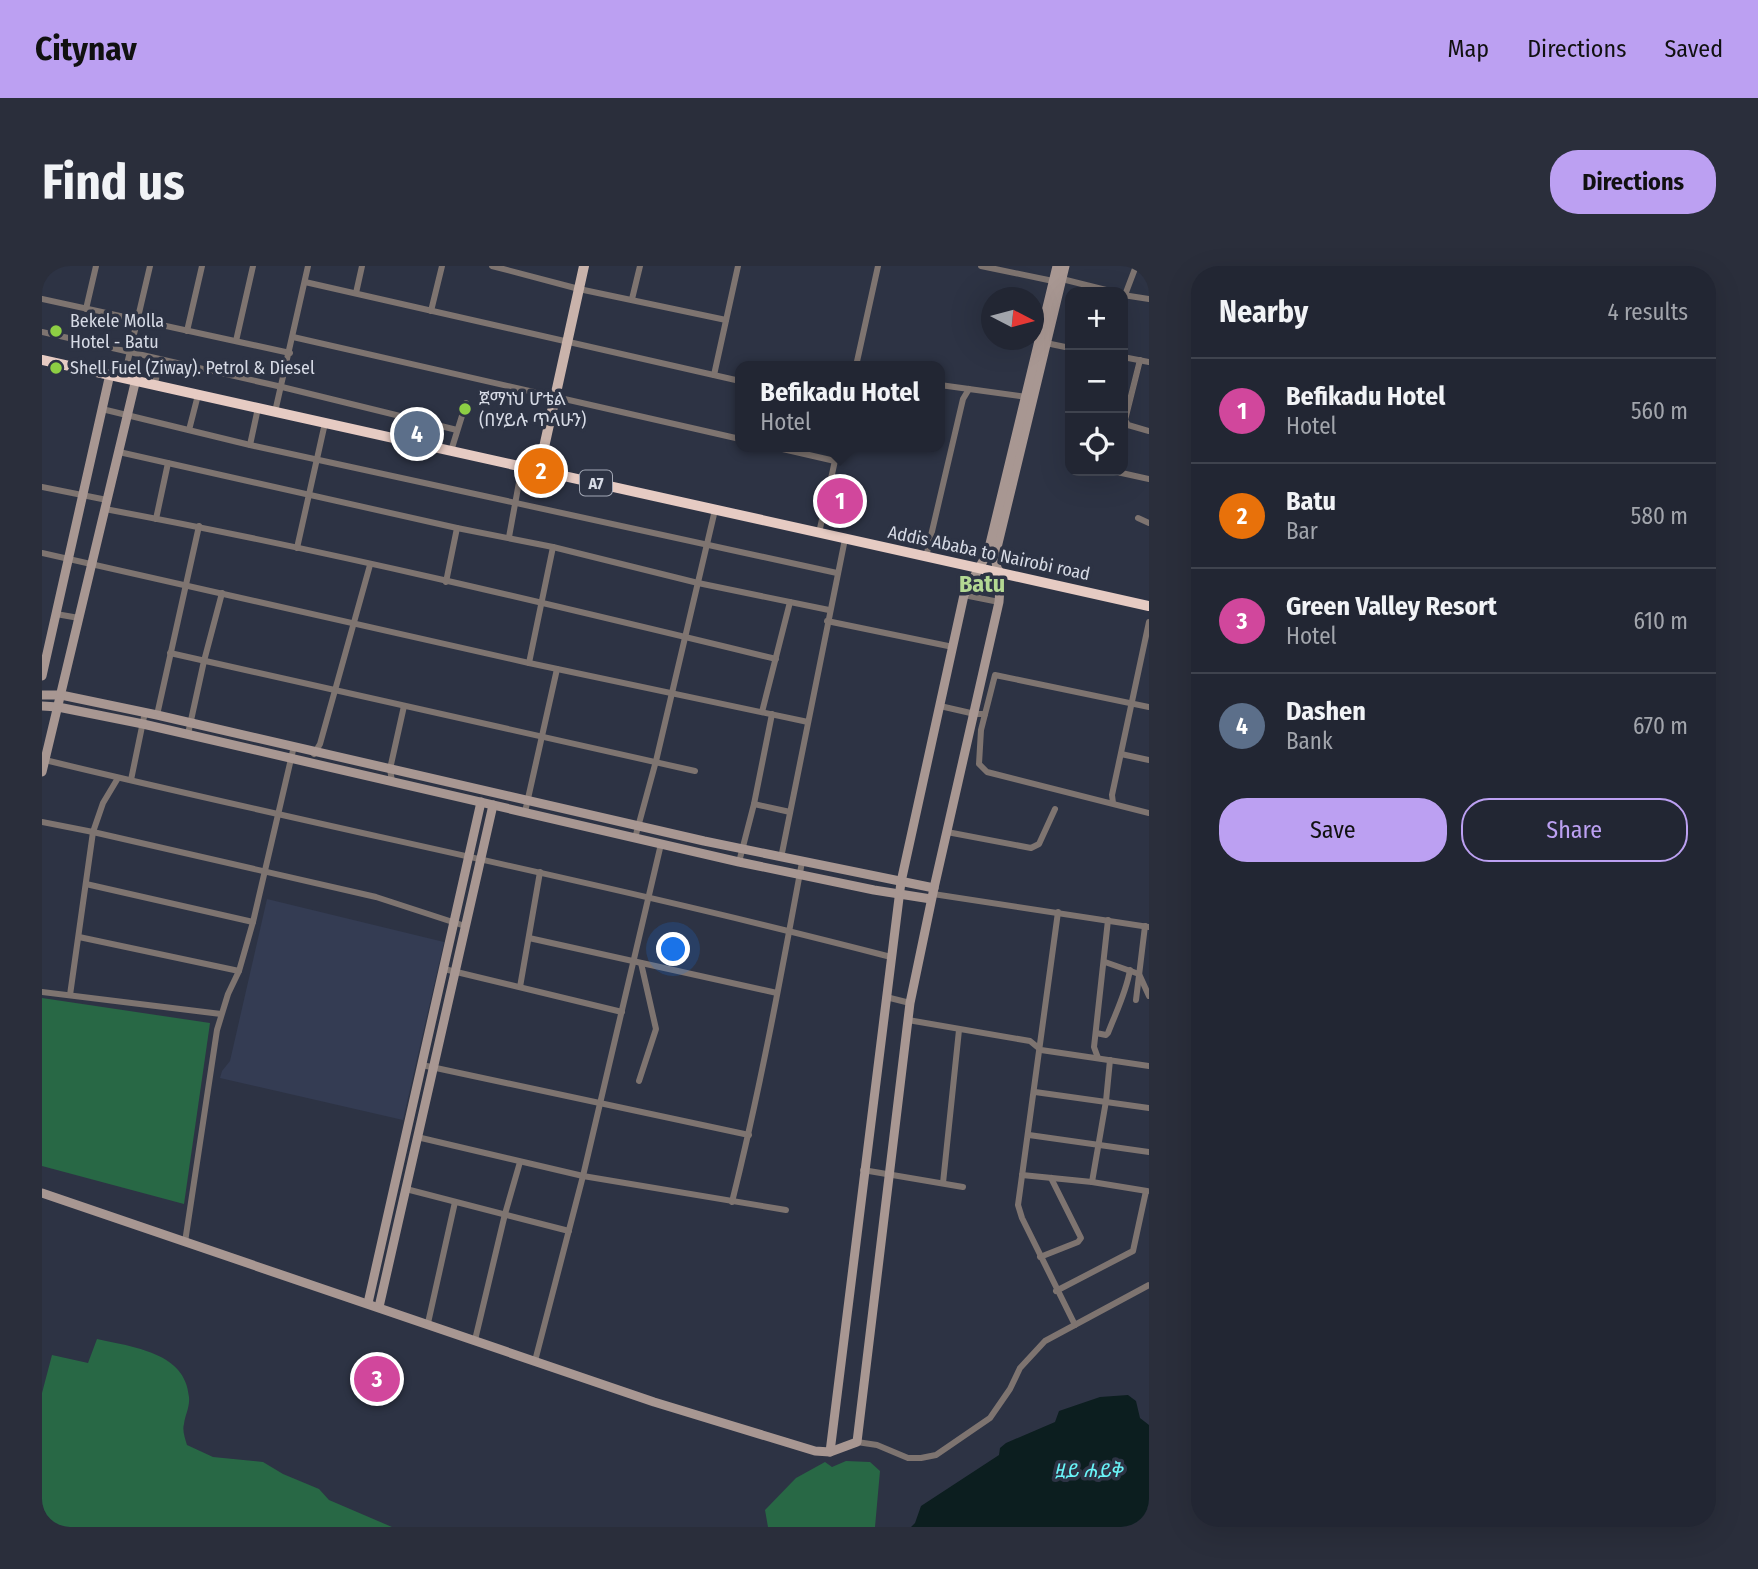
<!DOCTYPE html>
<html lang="en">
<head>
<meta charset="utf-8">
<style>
  :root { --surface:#222633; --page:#2a2e3b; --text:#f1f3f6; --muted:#a2a5ac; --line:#3f434e; --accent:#bca0f2 }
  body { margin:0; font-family:"Fira Sans Condensed","Noto Sans Ethiopic",sans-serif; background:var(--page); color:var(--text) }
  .controls { position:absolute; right:21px; top:21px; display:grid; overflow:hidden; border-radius:14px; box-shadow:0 7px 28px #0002 }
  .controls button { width:63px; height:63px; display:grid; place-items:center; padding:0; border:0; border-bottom:2px solid var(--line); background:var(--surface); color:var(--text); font:35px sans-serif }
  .compass { position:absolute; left:939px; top:21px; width:63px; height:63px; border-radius:50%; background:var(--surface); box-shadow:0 7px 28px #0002; rotate:96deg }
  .you { position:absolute; left:632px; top:684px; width:24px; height:24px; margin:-18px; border:5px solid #fff; border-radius:50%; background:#1a73e8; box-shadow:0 0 0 10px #1a73e833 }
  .badge { display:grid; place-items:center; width:46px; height:46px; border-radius:50%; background:var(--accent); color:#fff; font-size:23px; font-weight:700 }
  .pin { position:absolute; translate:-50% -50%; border:4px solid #fff; box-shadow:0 2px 7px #0006 }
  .popup { position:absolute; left:693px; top:95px; width:210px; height:91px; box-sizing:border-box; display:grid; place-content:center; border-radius:14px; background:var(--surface); filter:drop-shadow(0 2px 5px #0005); font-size:23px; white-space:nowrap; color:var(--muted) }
  .popup b { font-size:26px; color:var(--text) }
  .popup::after { content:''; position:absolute; left:50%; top:100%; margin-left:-14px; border:14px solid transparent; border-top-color:var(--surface) }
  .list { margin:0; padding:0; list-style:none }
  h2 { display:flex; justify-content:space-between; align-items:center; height:91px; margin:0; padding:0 28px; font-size:30px }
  h2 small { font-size:23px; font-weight:400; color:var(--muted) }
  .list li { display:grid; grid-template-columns:46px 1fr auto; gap:21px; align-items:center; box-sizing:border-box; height:105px; padding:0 28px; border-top:2px solid var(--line) }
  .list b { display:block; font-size:26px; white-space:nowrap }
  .list p { margin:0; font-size:23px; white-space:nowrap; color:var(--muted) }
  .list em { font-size:23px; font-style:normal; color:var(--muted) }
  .actions { display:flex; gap:14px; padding:21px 28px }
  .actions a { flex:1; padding:16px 0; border:2px solid var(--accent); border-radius:28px; text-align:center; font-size:24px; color:var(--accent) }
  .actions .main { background:var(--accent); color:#111 }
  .icon { flex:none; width:38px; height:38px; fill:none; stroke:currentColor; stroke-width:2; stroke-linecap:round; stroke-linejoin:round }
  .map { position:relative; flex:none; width:1107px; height:1261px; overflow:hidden; border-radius:28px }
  header { display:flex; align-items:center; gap:42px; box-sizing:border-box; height:98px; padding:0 35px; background:var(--accent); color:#111 }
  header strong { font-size:33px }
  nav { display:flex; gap:38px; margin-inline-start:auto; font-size:24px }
  .intro { display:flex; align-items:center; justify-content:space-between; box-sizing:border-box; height:168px; padding:0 42px }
  h1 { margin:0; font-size:49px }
  .button { padding:18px 32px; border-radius:28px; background:var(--accent); color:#111; font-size:24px; font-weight:700 }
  main { display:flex; gap:42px; padding:0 42px }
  aside { flex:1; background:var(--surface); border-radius:28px; box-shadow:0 7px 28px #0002 }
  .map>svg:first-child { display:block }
  .built { fill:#343c53 }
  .green { fill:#286845 }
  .water { fill:#0c1e1f }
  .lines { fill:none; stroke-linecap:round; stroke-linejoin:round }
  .street { stroke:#7e7470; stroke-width:6 }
  .secondary { stroke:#a89792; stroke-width:9 }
  .primary { stroke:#c9b3ab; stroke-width:10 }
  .highway { stroke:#e6cbc3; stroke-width:10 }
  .poi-dot { fill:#8dce44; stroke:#2d3344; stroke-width:2.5 }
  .labels { text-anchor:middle; stroke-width:7; stroke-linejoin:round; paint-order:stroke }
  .shield { fill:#2d3344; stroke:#a3a8b5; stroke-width:2 }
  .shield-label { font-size:16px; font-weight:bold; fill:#d6dae5 }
  .poi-label { font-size:18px; fill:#d6dae5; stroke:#2d3344; text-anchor:start }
  .street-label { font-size:18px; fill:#d6dae5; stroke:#2d3344 }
  .water-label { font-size:19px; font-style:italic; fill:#6af5f9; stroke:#2d3344 }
  .district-label { font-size:24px; font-weight:bold; fill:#b3d893; stroke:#2d3344 }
</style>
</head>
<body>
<header>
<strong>Citynav</strong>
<nav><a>Map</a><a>Directions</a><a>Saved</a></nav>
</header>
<div class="intro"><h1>Find us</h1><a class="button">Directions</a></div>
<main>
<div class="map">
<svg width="1107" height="1261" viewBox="0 0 1107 1261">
  <rect width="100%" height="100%" fill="#2d3344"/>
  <polygon class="built" points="225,633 402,676 361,854 178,812 180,805 188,795"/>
  <g class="green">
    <polygon points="0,732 168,757 142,938 0,900"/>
    <path d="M55 1073C90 1081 144 1086 147 1131 148 1141 143 1149 142 1158 140 1164 143 1172 145 1179L171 1191 221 1196 241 1208 277 1223 287 1234 350 1261H0V1127L10 1089 46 1097Z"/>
    <polygon points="804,1195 828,1196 838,1205 833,1261 726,1261 723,1244 754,1212 783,1196 790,1201"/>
  </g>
  <polygon class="water" points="1086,1129 1094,1135 1098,1152 1107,1159 1107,1261 869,1261 873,1257 879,1240 957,1189 958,1182 964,1177 1013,1156 1017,1145 1058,1131"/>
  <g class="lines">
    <g class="street">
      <polyline points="450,0 537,23 684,54"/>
      <polyline points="939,0 1011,15 1020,13 1072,26"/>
      <polyline points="263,16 698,115"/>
      <polyline points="314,27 320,0"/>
      <polyline points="1081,29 1107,33"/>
      <polyline points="1083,29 1094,0"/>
      <polyline points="0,33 248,87"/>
      <polyline points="590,33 598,0"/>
      <polyline points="44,43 54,0"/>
      <polyline points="389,45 400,0"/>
      <polyline points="145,65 160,0"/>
      <polyline points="0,66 240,121 415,164"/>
      <polyline points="251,71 698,173"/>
      <polyline points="194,75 211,0"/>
      <polyline points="1004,77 1028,82"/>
      <polyline points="1081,91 1107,96"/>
      <polyline points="1098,94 1083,154 1086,159 1107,165"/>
      <polyline points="814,100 836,0"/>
      <polyline points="672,109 696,0"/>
      <polyline points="82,111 108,0"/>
      <polyline points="113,118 118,93"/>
      <polyline points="898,119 985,131"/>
      <polyline points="60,143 208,179 795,307"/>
      <polyline points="233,146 266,0"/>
      <polyline points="147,164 156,129"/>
      <polyline points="208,179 216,142"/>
      <polyline points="732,181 793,195"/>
      <polyline points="409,185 424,137"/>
      <polyline points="77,186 415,262 511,281 656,317 787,344"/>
      <polyline points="1075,206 1107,213"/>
      <polyline points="0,221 65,234"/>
      <path d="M63 243C288 285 511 339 734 393"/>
      <polyline points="1096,252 1107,257"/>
      <polyline points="114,253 126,197"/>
      <polyline points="777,267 796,181"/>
      <polyline points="467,271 480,200"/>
      <polyline points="255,282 283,157"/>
      <polyline points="0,287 487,397 766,456"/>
      <polyline points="884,291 921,133 927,123"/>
      <polyline points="404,316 415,262"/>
      <polyline points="922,329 957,336"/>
      <polyline points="14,348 37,352"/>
      <polyline points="785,355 911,381"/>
      <polyline points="128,387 653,505"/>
      <polyline points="487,397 511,281"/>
      <polyline points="898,440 933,448 943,448"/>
      <polyline points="1107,441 953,409 939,464 937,498 945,506 1107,547"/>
      <polyline points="720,446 748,336"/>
      <polyline points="115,449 157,260"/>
      <polyline points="146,468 162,395 180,327"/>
      <polyline points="272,488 278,478 328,299"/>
      <polyline points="1079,488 1107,494"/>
      <path d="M3 494C284 562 569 618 849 691"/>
      <polyline points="89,514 103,446"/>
      <polyline points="350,515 348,503 362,440"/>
      <polyline points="1071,537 1070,529 1107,356"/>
      <polyline points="712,538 748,546"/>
      <polyline points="483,546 515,403"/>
      <polyline points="0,556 51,566 334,631 423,660"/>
      <polyline points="905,566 989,582 997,578 1013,543"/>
      <polyline points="593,572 614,495 673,244"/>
      <polyline points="739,592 803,273"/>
      <polyline points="697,596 712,538 730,448"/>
      <polyline points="44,618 211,656"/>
      <polyline points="891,628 1107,661"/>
      <polyline points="1016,646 976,939 980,952 1033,1059"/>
      <polyline points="37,671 197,705"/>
      <polyline points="487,672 735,727"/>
      <polyline points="1063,696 1097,708 1107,730"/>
      <polyline points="402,703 580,746"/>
      <polyline points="478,721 498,606"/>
      <polyline points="0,726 179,748"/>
      <polyline points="28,729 51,566 61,537 76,512"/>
      <polyline points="844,731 868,737"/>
      <polyline points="1094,734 1103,660"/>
      <polyline points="866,754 988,775 999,784 1107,800"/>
      <path d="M1054 767 1064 769 1066 767C1074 746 1084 727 1088 704"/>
      <polyline points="1056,792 1052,781 1066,654"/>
      <polyline points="380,799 707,869"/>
      <polyline points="597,815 614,763 599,697"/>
      <polyline points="993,826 1107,842"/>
      <polyline points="987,869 1107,886"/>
      <polyline points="375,871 541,910 744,944"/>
      <polyline points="821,904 921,921"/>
      <polyline points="980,909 1050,916 1105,925"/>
      <polyline points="1050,916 1064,835 1068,794"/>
      <polyline points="901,917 917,764"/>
      <polyline points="364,923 527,965"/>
      <path d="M690 936C718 824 739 710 760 596"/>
      <polyline points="143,976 175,764 186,728 197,705 211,656 252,480"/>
      <polyline points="998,991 1036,976 1039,972 1009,912"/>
      <polyline points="1014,1025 1091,985 1104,925"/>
      <polyline points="386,1057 413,936"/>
      <polyline points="433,1074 463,948 478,896"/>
      <polyline points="493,1095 541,910 619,578"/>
      <polyline points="815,1176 835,1179 866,1192 879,1192 894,1189 948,1152 968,1123 978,1102 1003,1075 1107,1019"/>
    </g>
    <g class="secondary">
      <polyline points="0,410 68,108"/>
      <polyline points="0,429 19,429 115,449 662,575 892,622"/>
      <polyline points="0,440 16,441 101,458 697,596 832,624 889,633"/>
      <polyline points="0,506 94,113"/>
      <polyline points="0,927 612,1136 773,1185 788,1186 815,1176 868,737 892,622 957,336 959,308 955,302 953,290 1023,0"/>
      <polyline points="326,1037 439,536"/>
      <polyline points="337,1041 451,539"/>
      <polyline points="788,1186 859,616 922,329 946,286 1015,0"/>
    </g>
    <polyline class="primary" points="497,204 542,0"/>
    <polyline class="highway" points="0,94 1107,340"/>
  </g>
  <g class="poi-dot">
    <circle cx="14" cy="65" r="7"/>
    <circle cx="14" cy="102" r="7"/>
    <circle cx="423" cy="143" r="7"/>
  </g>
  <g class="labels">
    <rect class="shield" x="538" y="204.5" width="32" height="25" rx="5"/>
    <g class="shield-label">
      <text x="554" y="223">A7</text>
    </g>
    <g class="poi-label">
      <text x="28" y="61">Bekele Molla<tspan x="28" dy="21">Hotel - Batu</tspan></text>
      <text x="28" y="108">Shell Fuel (Ziway). Petrol &amp; Diesel</text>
      <text x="437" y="139">ጀማነህ ሆቴል<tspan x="437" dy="21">(በሃይሉ ጥላሁን)</tspan></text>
    </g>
    <g class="street-label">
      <text transform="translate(947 287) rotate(12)" y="6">Addis Ababa to Nairobi road</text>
    </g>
    <g class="water-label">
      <text x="1046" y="1211">ዟይ ሐይቅ</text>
    </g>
    <g class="district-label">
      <text x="940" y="326">Batu</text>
    </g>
  </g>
</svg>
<div class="controls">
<button>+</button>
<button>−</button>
<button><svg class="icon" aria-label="locate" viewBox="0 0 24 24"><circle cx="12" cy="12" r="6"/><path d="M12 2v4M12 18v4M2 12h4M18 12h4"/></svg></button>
</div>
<svg class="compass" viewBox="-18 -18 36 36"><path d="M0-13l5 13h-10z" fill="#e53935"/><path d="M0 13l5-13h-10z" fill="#a2a5ac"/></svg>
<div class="you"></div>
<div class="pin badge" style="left:798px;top:235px;background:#d1479c">1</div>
<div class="popup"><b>Befikadu Hotel</b>Hotel</div>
<div class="pin badge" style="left:499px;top:205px;background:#e8710a">2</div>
<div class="pin badge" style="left:335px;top:1113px;background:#d1479c">3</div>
<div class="pin badge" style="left:375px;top:168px;background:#5c6f8a">4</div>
</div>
<aside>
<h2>Nearby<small>4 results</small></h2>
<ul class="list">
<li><span class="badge" style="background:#d1479c">1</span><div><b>Befikadu Hotel</b><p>Hotel</p></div><em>560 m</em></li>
<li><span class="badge" style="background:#e8710a">2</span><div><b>Batu</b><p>Bar</p></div><em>580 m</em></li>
<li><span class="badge" style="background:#d1479c">3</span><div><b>Green Valley Resort</b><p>Hotel</p></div><em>610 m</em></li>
<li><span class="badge" style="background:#5c6f8a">4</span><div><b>Dashen</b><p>Bank</p></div><em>670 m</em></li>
</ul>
<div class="actions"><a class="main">Save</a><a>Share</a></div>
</aside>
</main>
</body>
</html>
